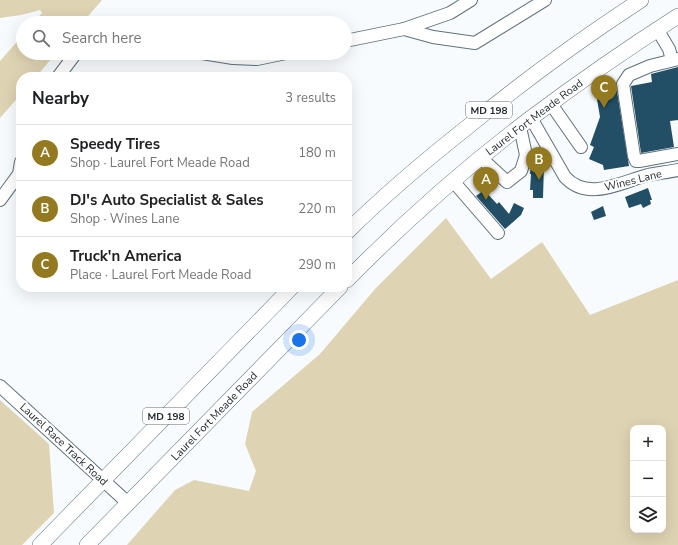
<!DOCTYPE html>
<html lang="en">
<head>
<meta charset="utf-8">
<style>
  :root { --surface:#fff; --page:#f2f2f2; --text:#202124; --muted:#757577; --line:#e0e0e0; --accent:#937920 }
  body { margin:0; font-family:"Nunito Sans",sans-serif; background:var(--page); color:var(--text) }
  .controls { position:absolute; right:12px; bottom:12px; display:grid; overflow:hidden; border-radius:8px; box-shadow:0 4px 16px #0002 }
  .controls button { width:36px; height:36px; display:grid; place-items:center; padding:0; border:0; border-bottom:1px solid var(--line); background:var(--surface); color:var(--text); font:20px sans-serif }
  .you { position:absolute; left:299px; top:340px; width:14px; height:14px; margin:-10px; border:3px solid #fff; border-radius:50%; background:#1a73e8; box-shadow:0 0 0 6px #1a73e833 }
  .badge { display:grid; place-items:center; width:26px; height:26px; border-radius:50%; background:var(--accent); color:#fff; font-size:13px; font-weight:700 }
  .pin { position:absolute; translate:-50% -33px; filter:drop-shadow(0 1px 2px #0008) }
  .pin::after { content:''; position:absolute; top:21px; width:14px; height:12px; background:inherit; clip-path:polygon(0 0,100% 0,50% 100%) }
  .list { margin:0; padding:0; list-style:none }
  h2 { display:flex; justify-content:space-between; align-items:center; height:52px; margin:0; padding:0 16px; font-size:17px }
  h2 small { font-size:13px; font-weight:400; color:var(--muted) }
  .list li { display:grid; grid-template-columns:26px 1fr auto; gap:12px; align-items:center; box-sizing:border-box; height:56px; padding:0 16px; border-top:1px solid var(--line) }
  .list b { display:block; font-size:15px; white-space:nowrap }
  .list p { margin:0; font-size:13px; white-space:nowrap; color:var(--muted) }
  .list em { font-size:13px; font-style:normal; color:var(--muted) }
  .icon { flex:none; width:22px; height:22px; fill:none; stroke:currentColor; stroke-width:2; stroke-linecap:round; stroke-linejoin:round }
  .map { position:relative; flex:none; width:678px; height:545px; overflow:hidden }
  .search { position:absolute; background:var(--surface); box-shadow:0 4px 16px #0002; left:16px; top:16px; width:336px; height:44px; display:flex; align-items:center; gap:10px; box-sizing:border-box; padding:0 14px; border-radius:22px; color:var(--muted); font-size:15px }
  .panel { position:absolute; background:var(--surface); box-shadow:0 4px 16px #0002; left:16px; top:72px; width:336px; height:220px; border-radius:16px }
  .map>svg:first-child { display:block }
  .green { fill:#ded3b2; fill-rule:evenodd }
  .building { fill:#224f65 }
  .lines { fill:none; stroke-linecap:round; stroke-linejoin:round }
  .minor-casing { stroke:#60727c; stroke-width:14 }
  .major-casing { stroke:#60727c; stroke-width:16 }
  .minor { stroke:#fff; stroke-width:12 }
  .major { stroke:#fff; stroke-width:15 }
  .labels { text-anchor:middle; stroke-width:4; stroke-linejoin:round; paint-order:stroke }
  .shield { fill:#fff; stroke:#656b6d; stroke-width:1 }
  .shield-label { font-size:10px; font-weight:bold; fill:#232b2f }
  .street-label { font-size:11px; fill:#232b2f; stroke:#fff }
</style>
</head>
<body>
<div class="map">
<svg width="678" height="545" viewBox="0 0 678 545">
  <rect width="100%" height="100%" fill="#f7fbfd"/>
  <g class="green">
    <polygon points="0,0 102,0 82,23 33,23 42,13 40,10 21,15 0,18"/>
    <polygon points="23,35 23,53 56,53 36,77 21,77 21,94 0,118 0,61"/>
    <path d="M446 218 491 279 542 242 590 315 678 280V545H127L175 490 194 480 249 491 256 471 245 444 252 412 320 354 375 289ZM633 428H663V530H633Z"/>
    <polygon points="0,400 49,444 54,513 22,545 0,545"/>
  </g>
  <g class="building">
    <polygon points="678,67 678,120 670,121 674,147 641,153 631,86 652,82 651,74"/>
    <polygon points="617,91 629,166 604,170 603,165 589,159 594,147 590,145 600,117 597,99 606,93"/>
    <polygon points="531,163 544,164 543,198 533,198 533,190 530,190 531,174 530,174"/>
    <polygon points="648,188 652,200 650,200 651,204 643,208 641,204 629,208 625,197"/>
    <polygon points="484,190 497,204 499,202 509,214 514,203 524,208 521,215 505,229 476,196"/>
    <polygon points="603,206 606,216 594,220 591,212"/>
  </g>
  <g class="lines">
    <g class="minor-casing">
      <g id="minor">
        <polyline points="404,29 433,37 475,43 545,0"/>
        <polyline points="657,29 669,49 672,60"/>
        <polyline points="345,41 404,29 450,13 471,0"/>
        <polyline points="202,53 233,58 257,59 286,53"/>
        <polyline points="678,59 650,66 629,75 623,84 634,156 636,161 639,161 678,154"/>
        <polyline points="58,77 76,53"/>
        <polyline points="551,104 581,147"/>
        <path d="M531 118 565 177C588 202 621 182 648 175 658 173 668 172 678 170"/>
        <polyline points="481,158 507,182 521,171 526,155 520,127"/>
        <polyline points="453,181 498,233"/>
        <polyline points="0,200 19,174 21,162"/>
        <polyline points="0,386 128,503"/>
      </g>
    </g>
    <g class="major-casing">
      <g id="major">
        <path d="M347 232C385 194 427 159 470 125 525 80 581 39 641 0"/>
        <path d="M347 280C404 222 466 167 531 118 579 82 628 48 678 16"/>
        <polyline points="40,545 292,287"/>
        <polyline points="87,545 340,287"/>
      </g>
    </g>
    <use href="#minor" class="minor"/>
    <use href="#major" class="major"/>
  </g>
  <g class="labels">
    <g class="shield">
      <rect x="466" y="102" width="46" height="16" rx="3"/>
      <rect x="143" y="408" width="46" height="16" rx="3"/>
    </g>
    <g class="shield-label">
      <text x="489" y="114">MD 198</text>
      <text x="166" y="420">MD 198</text>
    </g>
    <g class="street-label">
      <text transform="translate(534 117) rotate(-37)" y="4">Laurel Fort Meade Road</text>
      <text transform="translate(633 180) rotate(-14)" y="4">Wines Lane</text>
      <text transform="translate(214 416) rotate(-46)" y="4">Laurel Fort Meade Road</text>
      <text transform="translate(64 444) rotate(43)" y="4">Laurel Race Track Road</text>
    </g>
  </g>
</svg>
<div class="controls">
<button>+</button>
<button>−</button>
<button><svg class="icon" aria-label="layers" viewBox="0 0 24 24"><path d="M12 4l9 5-9 5-9-5zM3 14l9 5 9-5"/></svg></button>
</div>
<div class="you"></div>
<div class="pin badge" style="left:486px;top:200px">A</div>
<div class="pin badge" style="left:539px;top:180px">B</div>
<div class="pin badge" style="left:604px;top:108px">C</div>
<div class="search"><svg class="icon" aria-label="search" viewBox="0 0 24 24"><circle cx="10" cy="10" r="6"/><path d="M15 15l6 6"/></svg>Search here</div>
<section class="panel">
<h2>Nearby<small>3 results</small></h2>
<ul class="list">
<li><span class="badge">A</span><div><b>Speedy Tires</b><p>Shop · Laurel Fort Meade Road</p></div><em>180 m</em></li>
<li><span class="badge">B</span><div><b>DJ's Auto Specialist &amp; Sales</b><p>Shop · Wines Lane</p></div><em>220 m</em></li>
<li><span class="badge">C</span><div><b>Truck'n America</b><p>Place · Laurel Fort Meade Road</p></div><em>290 m</em></li>
</ul>
</section>
</div>
</body>
</html>
